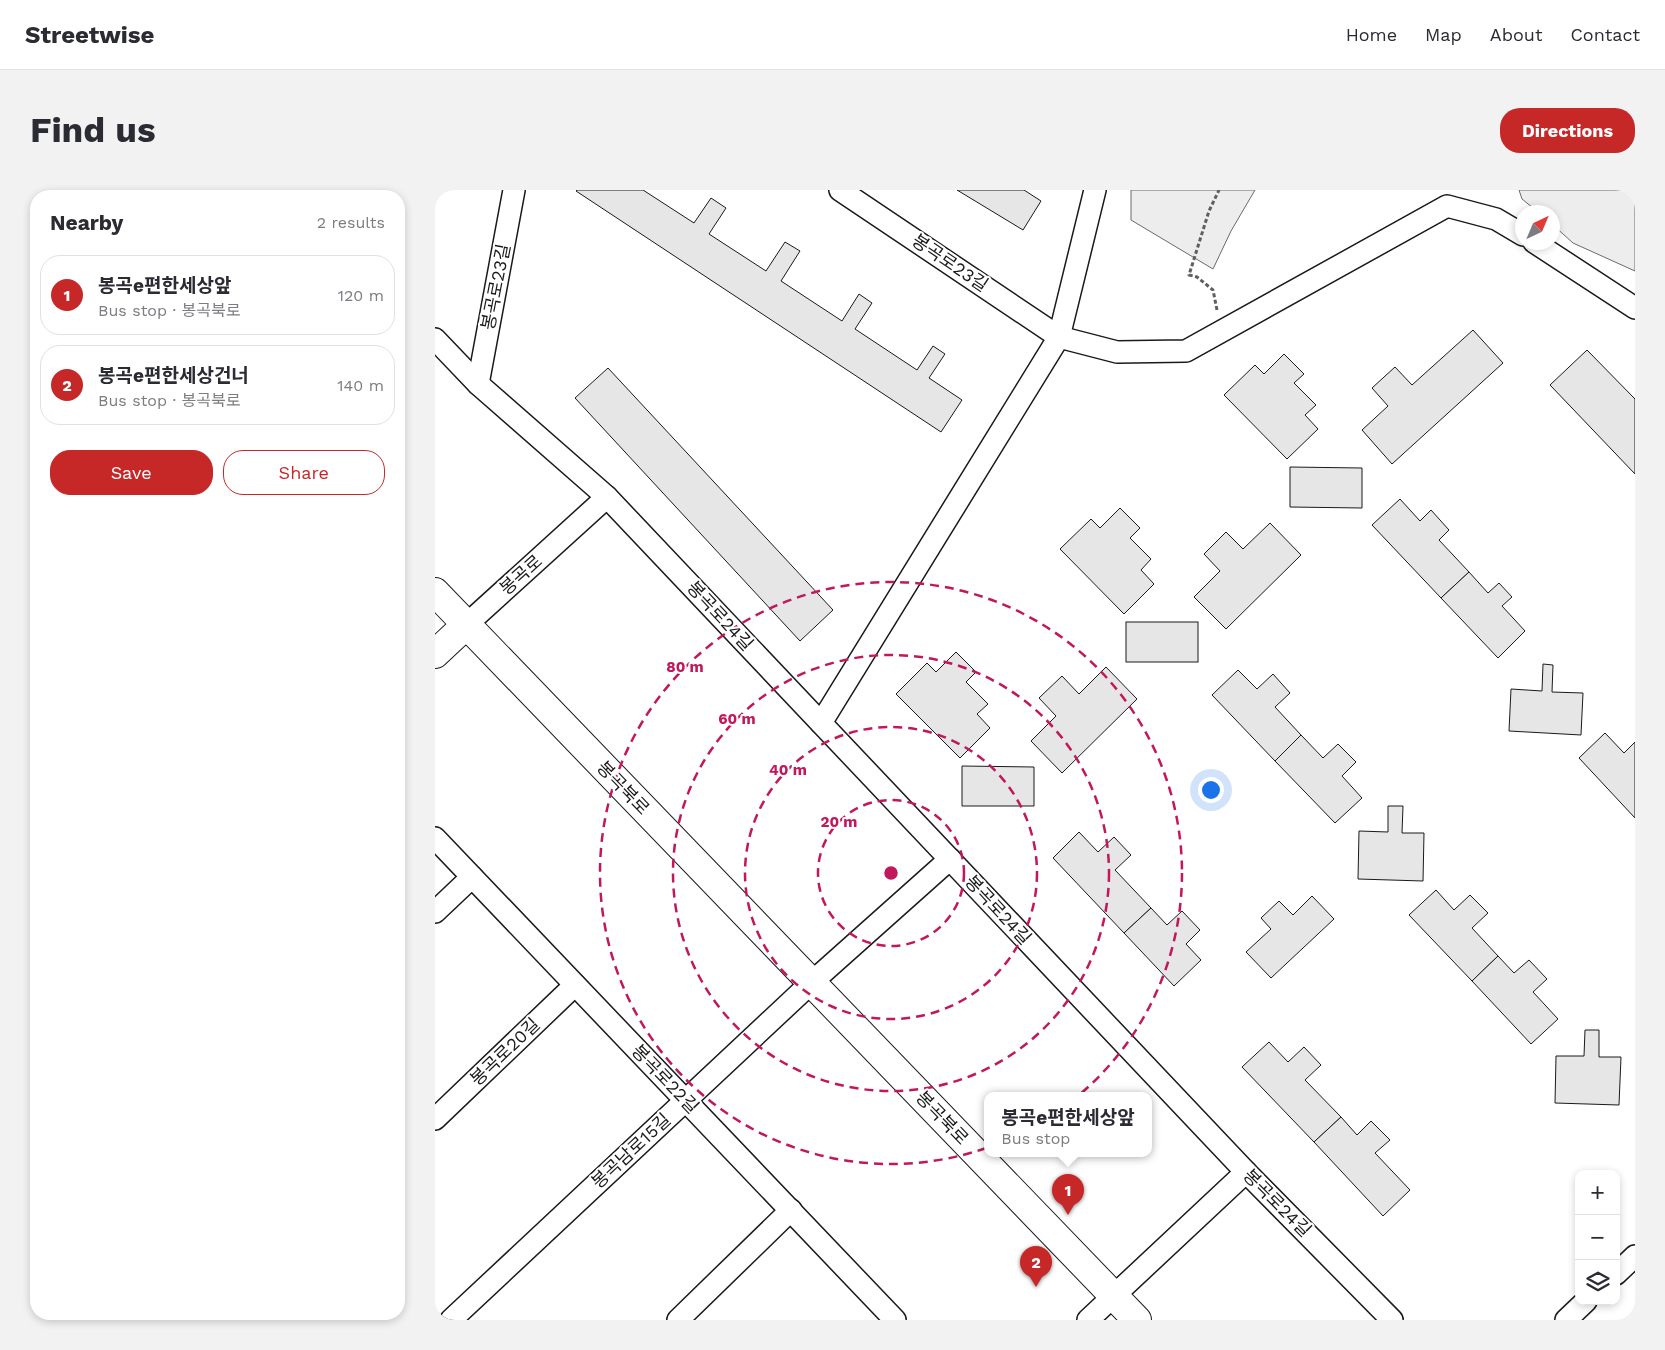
<!DOCTYPE html>
<html lang="en">
<head>
<meta charset="utf-8">
<style>
  :root { --surface:#fff; --page:#f2f2f3; --text:#2b2b33; --muted:#7c7c81; --line:#e1e1e2; --accent:#c62828 }
  body { margin:0; font-family:"Work Sans","Noto Sans KR",sans-serif; background:var(--page); color:var(--text) }
  .controls { position:absolute; right:15px; bottom:15px; display:grid; overflow:hidden; border-radius:10px; box-shadow:0 2px 8px #0003 }
  .controls button { width:45px; height:45px; display:grid; place-items:center; padding:0; border:0; border-bottom:1px solid var(--line); background:var(--surface); color:var(--text); font:25px sans-serif }
  .compass { position:absolute; left:1080px; top:15px; width:45px; height:45px; border-radius:50%; background:var(--surface); box-shadow:0 2px 8px #0003; rotate:44deg }
  .you { position:absolute; left:775px; top:599px; width:18px; height:18px; margin:-12px; border:4px solid #fff; border-radius:50%; background:#1a73e8; box-shadow:0 0 0 8px #1a73e833 }
  .badge { display:grid; place-items:center; width:32px; height:32px; border-radius:50%; background:var(--accent); color:#fff; font-size:16px; font-weight:700 }
  .pin { position:absolute; translate:-50% -41px; filter:drop-shadow(0 1px 2px #0008) }
  .pin::after { content:''; position:absolute; top:26px; width:18px; height:15px; background:inherit; clip-path:polygon(0 0,100% 0,50% 100%) }
  .popup { position:absolute; left:549px; top:902px; width:168px; height:65px; box-sizing:border-box; display:grid; place-content:center; border-radius:10px; background:var(--surface); filter:drop-shadow(0 1px 4px #0005); font-size:16px; white-space:nowrap; color:var(--muted) }
  .popup b { font-size:19px; color:var(--text) }
  .popup::after { content:''; position:absolute; left:50%; top:100%; margin-left:-10px; border:10px solid transparent; border-top-color:var(--surface) }
  .list { margin:0; padding:0; list-style:none }
  h2 { display:flex; justify-content:space-between; align-items:center; height:65px; margin:0; padding:0 20px; font-size:21px }
  h2 small { font-size:16px; font-weight:400; color:var(--muted) }
  .list li { display:grid; grid-template-columns:32px 1fr auto; gap:15px; align-items:center; box-sizing:border-box; height:80px; margin:0 10px 10px; padding:0 10px; border:1px solid var(--line); border-radius:20px }
  .list b { display:block; font-size:19px; white-space:nowrap }
  .list p { margin:0; font-size:16px; white-space:nowrap; color:var(--muted) }
  .list em { font-size:16px; font-style:normal; color:var(--muted) }
  .actions { display:flex; gap:10px; padding:15px 20px }
  .actions a { flex:1; padding:11px 0; border:1px solid var(--accent); border-radius:20px; text-align:center; font-size:18px; color:var(--accent) }
  .actions .main { background:var(--accent); color:#fff }
  .icon { flex:none; width:28px; height:28px; fill:none; stroke:currentColor; stroke-width:2; stroke-linecap:round; stroke-linejoin:round }
  .map { position:relative; flex:none; width:1200px; height:1130px; overflow:hidden; border-radius:20px }
  header { display:flex; align-items:center; gap:30px; box-sizing:border-box; height:70px; padding:0 25px; background:var(--surface); border-bottom:1px solid var(--line) }
  header strong { font-size:24px }
  nav { display:flex; gap:28px; margin-inline-start:auto; font-size:18px }
  .intro { display:flex; align-items:center; justify-content:space-between; box-sizing:border-box; height:120px; padding:0 30px }
  h1 { margin:0; font-size:35px }
  .button { padding:12px 22px; border-radius:20px; background:var(--accent); color:#fff; font-size:18px; font-weight:700 }
  main { display:flex; gap:30px; padding:0 30px }
  aside { flex:1; background:var(--surface); border-radius:20px; box-shadow:0 2px 8px #0003 }
  .map>svg:first-child { display:block }
  .built { fill:#ededed; stroke:#6a6a6a }
  .building { fill:#e6e6e6; stroke:#1a1a1a }
  .lines { fill:none; stroke-linecap:round; stroke-linejoin:round }
  .street-casing { stroke:#1a1a1a; stroke-width:24 }
  .secondary-casing { stroke:#1a1a1a; stroke-width:30 }
  .path { stroke:#5f5f5f; stroke-width:3; stroke-dasharray:4 2.5; stroke-linecap:butt }
  .street { stroke:#fff; stroke-width:21 }
  .secondary { stroke:#fff; stroke-width:28 }
  .ring { fill:none; stroke:#c2185b; stroke-width:2.5; stroke-dasharray:9 6 }
  .labels { text-anchor:middle; stroke-width:4; stroke-linejoin:round; paint-order:stroke }
  .street-label { font-size:18px; fill:#1a1a1a; stroke:#fff }
  .centre { fill:#c2185b; stroke:#fff; stroke-width:2.5 }
  .ring-label { font-size:15px; text-anchor:middle; font-weight:bold; fill:#c2185b; stroke:#fff; stroke-width:4; stroke-linejoin:round; paint-order:stroke }
</style>
</head>
<body>
<header>
<strong>Streetwise</strong>
<nav><a>Home</a><a>Map</a><a>About</a><a>Contact</a></nav>
</header>
<div class="intro"><h1>Find us</h1><a class="button">Directions</a></div>
<main>
<aside>
<h2>Nearby<small>2 results</small></h2>
<ul class="list">
<li><span class="badge">1</span><div><b>봉곡e편한세상앞</b><p>Bus stop · 봉곡북로</p></div><em>120 m</em></li>
<li><span class="badge">2</span><div><b>봉곡e편한세상건너</b><p>Bus stop · 봉곡북로</p></div><em>140 m</em></li>
</ul>
<div class="actions"><a class="main">Save</a><a>Share</a></div>
</aside>
<div class="map">
<svg width="1200" height="1130" viewBox="0 0 1200 1130">
  <rect width="100%" height="100%" fill="#fff"/>
  <g class="built">
    <polygon points="696,0 820,0 796,41 778,79 696,30"/>
    <polygon points="1084,0 1200,0 1200,81 1138,53 1118,35 1118,22 1103,22 1087,9"/>
  </g>
  <g class="building">
    <polygon points="142,0 208,0 259,33 276,8 291,18 274,44 331,81 350,52 365,61 346,91 407,131 424,104 437,113 420,139 482,180 498,156 510,164 494,188 527,210 506,242 141,1"/>
    <polygon points="522,0 589,0 606,11 588,40"/>
    <polygon points="1038,140 1068,173 957,274 927,240 953,216 937,198 960,177 977,195"/>
    <polygon points="1152,160 1200,209 1200,284 1115,195"/>
    <polygon points="849,164 869,184 859,193 881,215 870,225 883,239 852,269 789,205 820,175 829,184"/>
    <polygon points="173,178 398,420 365,451 140,208"/>
    <polygon points="855,277 927,278 927,318 855,317"/>
    <polygon points="965,309 985,331 996,320 1014,340 1004,350 1034,382 1006,408 937,335"/>
    <polygon points="685,318 705,338 695,348 716,369 706,380 719,394 689,424 625,359 656,329 665,338"/>
    <polygon points="835,333 866,365 791,439 759,407 785,381 769,364 791,342 808,359"/>
    <polygon points="1034,382 1053,403 1064,393 1077,407 1067,416 1090,441 1063,468 1006,408"/>
    <rect x="691" y="432" width="72" height="40"/>
    <polygon points="521,462 541,482 531,492 553,514 542,524 555,538 525,568 461,504 492,473 501,482"/>
    <polygon points="1108,474 1118,475 1117,502 1148,503 1146,545 1074,541 1076,499 1107,501"/>
    <polygon points="671,477 702,509 627,583 596,551 621,526 604,508 627,486 644,504"/>
    <polygon points="803,480 822,499 838,484 855,503 840,517 866,545 840,571 777,505"/>
    <polygon points="1170,543 1189,563 1200,552 1200,628 1144,568"/>
    <polygon points="866,545 888,568 903,554 921,572 907,586 927,608 900,633 840,571"/>
    <polygon points="527,576 599,577 599,616 527,616"/>
    <polygon points="953,616 968,616 967,643 989,643 988,691 923,689 924,641 953,642"/>
    <polygon points="644,642 663,662 679,647 696,665 680,680 716,718 689,743 618,668"/>
    <polygon points="1001,700 1019,720 1035,705 1053,723 1037,738 1063,766 1037,791 974,725"/>
    <polygon points="877,706 899,729 836,788 811,762 836,739 826,728 844,711 858,725"/>
    <polygon points="716,718 732,735 747,721 765,740 751,754 766,770 739,796 689,743"/>
    <polygon points="1063,766 1079,783 1094,770 1112,789 1098,802 1123,829 1096,854 1037,791"/>
    <polygon points="1150,840 1164,840 1164,867 1186,867 1184,915 1120,913 1121,866 1149,866"/>
    <polygon points="834,852 853,872 869,857 886,875 870,890 906,927 879,952 807,877"/>
    <polygon points="906,927 922,945 936,931 955,950 940,963 975,1000 948,1026 879,952"/>
  </g>
  <g class="lines">
    <g class="street-casing">
      <g id="street">
        <polyline points="405,0 624,147 682,162 751,161 1012,16 1061,29 1088,45"/>
        <polyline points="1099,52 1200,118"/>
        <polyline points="0,149 43,194 172,307 811,982 957,1130"/>
        <polyline points="43,194 79,0"/>
        <polyline points="31,435 172,307"/>
        <polyline points="386,533 624,147 660,0"/>
        <polyline points="0,648 460,1130"/>
        <polyline points="0,722 37,687"/>
        <polyline points="0,929 140,795"/>
        <polyline points="1181,1084 1200,1066"/>
        <polyline points="16,1130 376,793 515,669"/>
        <polyline points="243,1130 356,1020"/>
        <polyline points="653,1130 811,982"/>
        <polyline points="1131,1130 1151,1111"/>
      </g>
    </g>
    <g class="secondary-casing">
      <g id="secondary">
        <polyline points="0,402 702,1130"/>
        <polyline points="0,464 31,435"/>
      </g>
    </g>
    <polyline class="path" points="782,120 778,100 762,87 754,85 774,21 784,0"/>
    <use href="#street" class="street"/>
    <use href="#secondary" class="secondary"/>
  </g>
  <g class="ring">
    <circle cx="456" cy="683" r="73"/>
    <circle cx="456" cy="683" r="146"/>
    <circle cx="456" cy="683" r="218"/>
    <circle cx="456" cy="683" r="291"/>
  </g>
  <g class="labels">
    <g class="street-label">
      <text transform="translate(515 73) rotate(34)" y="6">봉곡로23길</text>
      <text transform="translate(61 97) rotate(-79)" y="6">봉곡로23길</text>
      <text transform="translate(86 385) rotate(-42)" y="6">봉곡로</text>
      <text transform="translate(285 426) rotate(47)" y="6">봉곡로24길</text>
      <text transform="translate(188 598) rotate(46)" y="6">봉곡북로</text>
      <text transform="translate(563 720) rotate(47)" y="6">봉곡로24길</text>
      <text transform="translate(70 862) rotate(-44)" y="6">봉곡로20길</text>
      <text transform="translate(230 889) rotate(46)" y="6">봉곡로22길</text>
      <text transform="translate(507 928) rotate(46)" y="6">봉곡북로</text>
      <text transform="translate(196 961) rotate(-43)" y="6">봉곡남로15길</text>
      <text transform="translate(842 1013) rotate(45)" y="6">봉곡로24길</text>
    </g>
  </g>
  <circle cx="456" cy="683" r="8" class="centre"/>
  <g class="ring-label">
    <text x="250" y="482">80 m</text>
    <text x="302" y="534">60 m</text>
    <text x="353" y="585">40 m</text>
    <text x="404" y="637">20 m</text>
  </g>
</svg>
<div class="controls">
<button>+</button>
<button>−</button>
<button><svg class="icon" aria-label="layers" viewBox="0 0 24 24"><path d="M12 4l9 5-9 5-9-5zM3 14l9 5 9-5"/></svg></button>
</div>
<svg class="compass" viewBox="-18 -18 36 36"><path d="M0-13l5 13h-10z" fill="#e53935"/><path d="M0 13l5-13h-10z" fill="#7c7c81"/></svg>
<div class="you"></div>
<div class="pin badge" style="left:633px;top:1025px">1</div>
<div class="popup"><b>봉곡e편한세상앞</b>Bus stop</div>
<div class="pin badge" style="left:601px;top:1097px">2</div>
</div>
</main>
</body>
</html>
